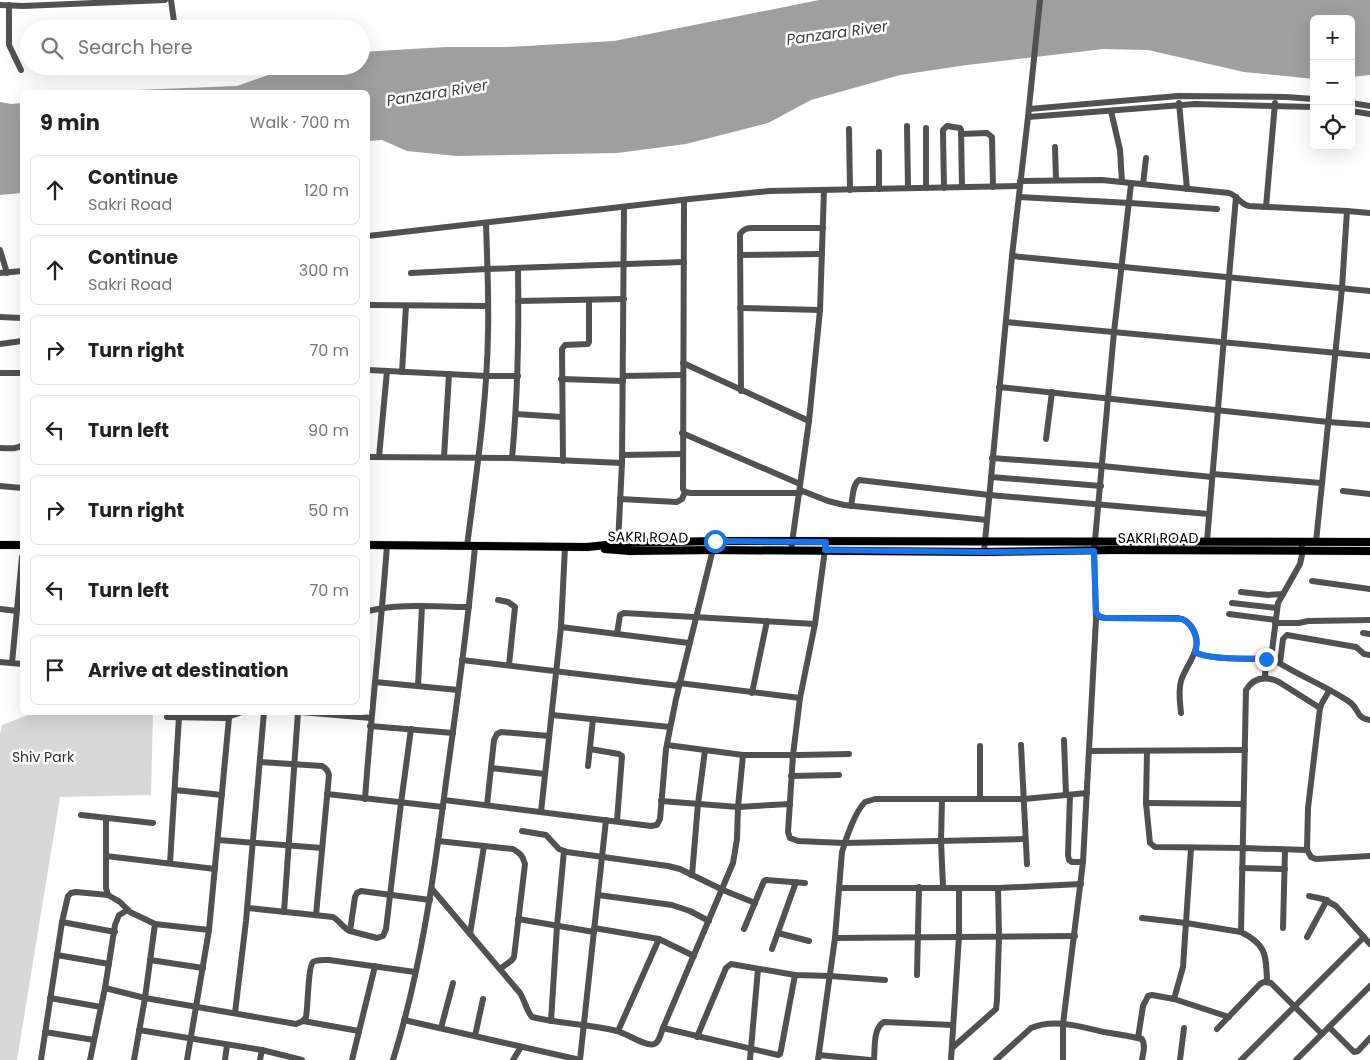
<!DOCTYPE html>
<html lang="en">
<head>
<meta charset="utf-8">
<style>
  :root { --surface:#fff; --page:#f2f2f2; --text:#222; --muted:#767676; --line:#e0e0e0 }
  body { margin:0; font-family:Poppins,sans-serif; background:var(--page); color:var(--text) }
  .controls { position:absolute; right:15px; top:15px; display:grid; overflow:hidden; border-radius:8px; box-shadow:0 5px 20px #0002 }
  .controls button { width:45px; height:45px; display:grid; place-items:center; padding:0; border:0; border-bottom:1px solid var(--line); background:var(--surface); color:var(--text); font:25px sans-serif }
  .stop { position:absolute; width:15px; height:15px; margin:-11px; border:4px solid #1a73e8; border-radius:50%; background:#fff }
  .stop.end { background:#1a73e8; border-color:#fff; box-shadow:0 1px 5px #0008 }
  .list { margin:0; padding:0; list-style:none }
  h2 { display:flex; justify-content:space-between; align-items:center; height:65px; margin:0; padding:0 20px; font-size:21px }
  h2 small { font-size:16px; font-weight:400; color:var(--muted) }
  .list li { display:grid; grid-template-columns:32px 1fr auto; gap:15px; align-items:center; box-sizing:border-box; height:70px; margin:0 10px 10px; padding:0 10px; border:1px solid var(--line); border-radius:8px }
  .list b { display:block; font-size:19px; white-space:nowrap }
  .list p { margin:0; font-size:16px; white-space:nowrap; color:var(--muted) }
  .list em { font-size:16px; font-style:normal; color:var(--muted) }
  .icon { flex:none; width:28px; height:28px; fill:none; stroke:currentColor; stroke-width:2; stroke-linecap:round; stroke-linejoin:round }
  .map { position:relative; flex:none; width:1370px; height:1060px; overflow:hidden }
  .search { position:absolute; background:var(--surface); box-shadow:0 5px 20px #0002; left:20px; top:20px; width:350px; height:55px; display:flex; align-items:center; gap:12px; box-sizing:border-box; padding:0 18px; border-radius:28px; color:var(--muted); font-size:19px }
  .panel { position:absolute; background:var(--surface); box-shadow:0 5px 20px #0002; left:20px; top:90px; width:350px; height:625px; border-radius:8px }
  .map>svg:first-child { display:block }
  .green { fill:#d8d8d8 }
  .water { fill:#9f9f9f }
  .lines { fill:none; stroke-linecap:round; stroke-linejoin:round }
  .major-casing { stroke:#dbdbdb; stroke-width:9 }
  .minor { stroke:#515151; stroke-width:6 }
  .major { stroke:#000; stroke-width:8 }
  .route { stroke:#1a73e8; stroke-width:6 }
  .labels { text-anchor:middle; stroke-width:5; stroke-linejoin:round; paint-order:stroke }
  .street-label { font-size:14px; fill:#000; stroke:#fff }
  .park-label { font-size:14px; fill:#2f2f2f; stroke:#fff }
  .water-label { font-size:15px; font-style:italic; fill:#404040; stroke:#fff }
</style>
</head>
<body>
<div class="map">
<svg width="1370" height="1060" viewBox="0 0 1370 1060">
  <rect width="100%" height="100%" fill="#fff"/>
  <polygon class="green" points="33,713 153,713 151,795 60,797 17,1060 0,1060 0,734 2,725"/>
  <g class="water">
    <polygon points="819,0 1370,0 1370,75 1351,77 1351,19 1314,19 1314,79 1244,72 1148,50 1103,49 967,65 900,75 811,100 768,123 737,131 686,144 617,153 456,156 407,151 382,140 368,141 368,92 100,92 113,91 237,86 294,66 361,66 361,52 445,47 506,47 614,41"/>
    <polygon points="0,102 11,104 22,103 22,193 0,195"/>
  </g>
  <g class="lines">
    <g class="major-casing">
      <g id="major">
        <polyline points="0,545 22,545"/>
        <polyline points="368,545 587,547 626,543 715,541 1370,542"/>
        <polyline points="605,549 630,551 713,550 984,552 1112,550 1370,551"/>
      </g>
    </g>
    <g class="minor">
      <polyline points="171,0 175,29"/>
      <polyline points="0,5 23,6 165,0"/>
      <polyline points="9,5 9,45 21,70"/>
      <polyline points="1179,103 1187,189"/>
      <polyline points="1351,103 1370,106"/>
      <polyline points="1029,109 1178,96 1286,97 1314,99"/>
      <polyline points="1111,111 1120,150 1122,182"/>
      <polyline points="1351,111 1370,114"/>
      <polyline points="1028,117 1195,104 1314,107"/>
      <polyline points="907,126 908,188"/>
      <polyline points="926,128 926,188"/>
      <polyline points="849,129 850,190"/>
      <polyline points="961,134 987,133 992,137 993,187"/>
      <polyline points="1055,147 1056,180"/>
      <polyline points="879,152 879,189"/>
      <path d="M1020 181 1102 180 1229 193C1238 196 1240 204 1249 206L1347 211 1370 213"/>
      <polyline points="1143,184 1146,158"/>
      <polyline points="944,188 943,134 943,130 947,126 960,128 961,130 962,187"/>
      <polyline points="1019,197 1130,203 1217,209"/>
      <polyline points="684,200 683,489 685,492 691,493 800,493"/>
      <polyline points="1266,207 1275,103"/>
      <polyline points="368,236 690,199 769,191 1020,186"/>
      <polyline points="0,250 7,273"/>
      <polyline points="740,255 822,254"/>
      <polyline points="1012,256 1370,291"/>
      <polyline points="0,273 22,271"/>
      <polyline points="411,273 487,269 684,262"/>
      <polyline points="518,301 624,299"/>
      <polyline points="368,305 488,306"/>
      <polyline points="740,308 820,310"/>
      <polyline points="0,317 22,318"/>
      <polyline points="1006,322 1370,356"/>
      <polyline points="0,344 22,341"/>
      <polyline points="683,363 809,421"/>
      <polyline points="368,370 486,376 518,376"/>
      <polyline points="402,372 406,306"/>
      <polyline points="0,373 22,373"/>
      <polyline points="623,376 683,375"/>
      <polyline points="561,379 623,381"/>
      <polyline points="999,387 1328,422 1370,425"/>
      <path d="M741 391 740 234C744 229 746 228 753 228H823"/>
      <polyline points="516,414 562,417"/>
      <polyline points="682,433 800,484"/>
      <polyline points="1046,439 1052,392"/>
      <path d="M0 448C8 448 16 450 22 445"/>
      <polyline points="622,455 682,454"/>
      <polyline points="368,457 512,458 622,463"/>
      <polyline points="379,457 387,371"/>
      <polyline points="444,457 449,374"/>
      <path d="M512 458C518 395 519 332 518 268"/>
      <polyline points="992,458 1102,466 1212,477"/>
      <polyline points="563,461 562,349 565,345 588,344 589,342 589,300"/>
      <polyline points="1213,474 1321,483"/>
      <polyline points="991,477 1101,486"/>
      <polyline points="0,486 22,488"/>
      <polyline points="800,490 828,501 844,505 987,520"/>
      <polyline points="1343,491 1370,494"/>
      <polyline points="620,499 677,502 682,499 685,492"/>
      <path d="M851 506C853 498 852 485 859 480L989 495 1209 514"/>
      <polyline points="1207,541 1229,277 1236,197"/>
      <polyline points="826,542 815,624 800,698 793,755 788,832 790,838 798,841 844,843 1025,839"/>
      <polyline points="1316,542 1342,288 1347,211"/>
      <polyline points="618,544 622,463 624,207"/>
      <path d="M467 546C476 476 487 403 488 333 489 296 487 259 486 223"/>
      <polyline points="791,550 809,421 820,310 824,190"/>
      <polyline points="984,552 1012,256 1028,117 1040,0"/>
      <polyline points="1312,581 1370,589"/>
      <polyline points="1241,592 1268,595 1283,594"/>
      <polyline points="498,600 508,602 515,607 509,665"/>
      <polyline points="1232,603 1277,608"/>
      <polyline points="0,609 17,611"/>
      <path d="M368 611C401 603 435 607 469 607"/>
      <path d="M1096 613 1099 617 1105 618H1178C1185 619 1190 623 1193 630 1204 649 1186 664 1181 681 1178 691 1180 703 1181 713"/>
      <polyline points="1229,614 1276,620"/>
      <polyline points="1275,623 1299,623 1308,621 1370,620"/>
      <polyline points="561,627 689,643"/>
      <polyline points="1363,633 1370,634"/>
      <polyline points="617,634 620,615 624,613 815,624"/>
      <path d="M1195 652C1208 660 1254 659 1271 659L1276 661C1299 676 1329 687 1351 703 1360 711 1356 718 1370 720"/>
      <polyline points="1271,659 1278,603 1300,564 1302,555 1302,542"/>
      <polyline points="462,660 679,686"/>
      <polyline points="0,662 22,664"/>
      <polyline points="12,663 22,557"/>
      <polyline points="1280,663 1283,639 1287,635 1356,647 1364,654 1370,655"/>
      <polyline points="1265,677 1266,659"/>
      <polyline points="375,682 458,690"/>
      <polyline points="679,683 800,698"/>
      <polyline points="418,686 422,606"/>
      <polyline points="1329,691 1322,703 1320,708 1308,808 1307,850 1311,857 1316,859 1370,856"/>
      <polyline points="752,693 767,621"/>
      <polyline points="300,712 371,718"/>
      <polyline points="552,715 670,727"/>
      <polyline points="167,717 225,718 242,712"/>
      <polyline points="370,726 453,733"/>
      <polyline points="1064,740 1066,795"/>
      <polyline points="667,745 743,755 799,755 849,754"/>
      <polyline points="1021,745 1027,864"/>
      <polyline points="590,749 619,754 622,756 617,821"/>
      <polyline points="1090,751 1245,750"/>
      <polyline points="1147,751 1146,803 1150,843 1155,847 1242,848 1307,850"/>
      <path d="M260 762 322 766C326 768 328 771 329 775L316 915"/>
      <polyline points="588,766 593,719"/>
      <polyline points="491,768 545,774"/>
      <polyline points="791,776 839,775"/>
      <polyline points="175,790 222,795"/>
      <polyline points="327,794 443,807"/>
      <polyline points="1070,795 1068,855 1069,860 1072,862 1083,862"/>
      <path d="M365 799C371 714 381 630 387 545"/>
      <polyline points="980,799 980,746"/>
      <polyline points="444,800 651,826 657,825 660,819 666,749 676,699 715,541"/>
      <polyline points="942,800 941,841 943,887"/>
      <polyline points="661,801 738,807 790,804"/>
      <polyline points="1146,803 1243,804"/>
      <polyline points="487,805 494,740 497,734 501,732 549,736"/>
      <polyline points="541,812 561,627 565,547"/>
      <polyline points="81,815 153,823"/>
      <polyline points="106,818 106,888 108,895 120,902 130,912 155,924 209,930"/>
      <polyline points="522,831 546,835 559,849 567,852 668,866 680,869 723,890 755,903"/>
      <polyline points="218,840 322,848"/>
      <path d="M438 841 513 849C520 853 523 856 525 864L514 957 512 960 500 969"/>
      <polyline points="106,856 215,869"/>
      <polyline points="170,863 179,717"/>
      <polyline points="1242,868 1285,869"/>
      <polyline points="692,875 698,804 705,750"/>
      <polyline points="840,888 998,888 1081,884"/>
      <path d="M432 889 520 993C525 1001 526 1010 532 1017 560 1024 590 1024 617 1031 626 1033 646 1047 654 1044 659 1043 661 1033 663 1028L733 863 737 839 738 807 743 755"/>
      <polyline points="598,895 672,905 690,911 709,921"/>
      <polyline points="1309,896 1323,899 1336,906 1370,944"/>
      <path d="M248 908 333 917C340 921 343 928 350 931L377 938 383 936 386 929 401 803 411 729"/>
      <polyline points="284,912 298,712"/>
      <path d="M1142 918 1186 923 1241 932C1267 945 1266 955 1267 982"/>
      <polyline points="518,919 594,932"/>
      <polyline points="62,922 115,932"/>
      <polyline points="594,928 659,939 694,956"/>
      <polyline points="1283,928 1285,850"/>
      <polyline points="744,929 764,881 766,880 805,883"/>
      <polyline points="350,931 355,897 357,893 361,891 430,900"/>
      <path d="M1241 932 1246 690C1254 677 1266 676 1279 682L1320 708"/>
      <polyline points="778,933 809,941"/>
      <polyline points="470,934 484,846"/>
      <polyline points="1307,937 1327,900"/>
      <polyline points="835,938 1075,936"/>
      <polyline points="772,949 796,882"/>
      <polyline points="57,955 109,964"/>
      <polyline points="150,960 203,968"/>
      <polyline points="917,975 919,887"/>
      <path d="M105 988 145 998 296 1024 303 1021 306 1017C308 1007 308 966 313 962 317 959 324 960 329 960L415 972"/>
      <polyline points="50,998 101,1007"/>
      <polyline points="1174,999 1183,967 1191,848"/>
      <polyline points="235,1013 246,921 264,712"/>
      <polyline points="404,1020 580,1060"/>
      <polyline points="303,1021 359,1031"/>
      <polyline points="551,1021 557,926 564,851"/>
      <polyline points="1329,1027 1354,1052 1358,1051 1370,1038"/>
      <polyline points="441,1028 453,983"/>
      <polyline points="663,1028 778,1055 780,1054 781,1050 795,975"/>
      <polyline points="1217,1029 1260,984 1264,982 1271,983 1322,1034"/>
      <polyline points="139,1030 262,1050 302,1060"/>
      <polyline points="618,1031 659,939"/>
      <polyline points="45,1032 94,1040"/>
      <polyline points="475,1036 483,999"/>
      <polyline points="697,1037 726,968 731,964 795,975 830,976 885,980"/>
      <polyline points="1138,1038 1143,1006 1148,996 1152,995 1174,999 1229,1017"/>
      <polyline points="952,1048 996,1009 997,1000 999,936 998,888"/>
      <polyline points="819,1055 870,1060"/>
      <polyline points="41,1060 62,922 68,896 71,893 76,892 108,895"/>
      <polyline points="90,1060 105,988 115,925 119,915 128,910"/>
      <polyline points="134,1060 145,998 155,924"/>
      <polyline points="187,1060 209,930 229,718"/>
      <polyline points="225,1060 227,1045"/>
      <polyline points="260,1060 262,1050"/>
      <polyline points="352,1060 375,966"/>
      <path d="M393 1060C421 970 434 876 446 782 457 703 468 625 475 546"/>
      <polyline points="513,1060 521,1047"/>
      <polyline points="580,1060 606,820"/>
      <polyline points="750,1060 758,969"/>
      <path d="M818 1060 835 938 842 852C846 838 855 812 865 802L875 799H1024L1087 793"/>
      <path d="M874 1060C875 1048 873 1028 884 1022L953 1025"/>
      <polyline points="951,1060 959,936 959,888"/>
      <path d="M996 1060 1031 1028C1054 1018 1081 1027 1104 1032 1117 1034 1130 1036 1142 1039 1146 1045 1143 1053 1142 1060"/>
      <polyline points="1063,1060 1063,1024 1083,862 1096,619 1094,551 1114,332 1131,184"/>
      <polyline points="1180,1060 1184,1028"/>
      <polyline points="1241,1060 1364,937"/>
      <polyline points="1296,1060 1370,986"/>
    </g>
    <use href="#major" class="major"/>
  </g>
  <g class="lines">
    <path class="route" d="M715 541 826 542 825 550 984 552 1094 551 1096 612 1099 616 1105 618 1182 619C1194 625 1200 639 1195 652 1207 660 1250 658 1266 659"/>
  </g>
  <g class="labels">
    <g class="street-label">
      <text transform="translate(648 537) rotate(1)" y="5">SAKRI ROAD</text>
      <text x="1158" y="543">SAKRI ROAD</text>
    </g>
    <g class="park-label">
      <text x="43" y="762">Shiv Park</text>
    </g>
    <g class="water-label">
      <text transform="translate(837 33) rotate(-8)" y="5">Panzara River</text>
      <text transform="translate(437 93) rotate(-9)" y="5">Panzara River</text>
    </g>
  </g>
</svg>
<div class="controls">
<button>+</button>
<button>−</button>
<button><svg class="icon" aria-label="locate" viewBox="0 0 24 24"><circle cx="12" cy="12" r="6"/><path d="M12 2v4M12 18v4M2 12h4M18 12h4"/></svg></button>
</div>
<div class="stop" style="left:715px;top:541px"></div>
<div class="stop end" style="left:1266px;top:659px"></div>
<div class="search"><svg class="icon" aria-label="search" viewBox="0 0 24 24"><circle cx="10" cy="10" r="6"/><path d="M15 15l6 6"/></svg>Search here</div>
<section class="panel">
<h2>9 min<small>Walk · 700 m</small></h2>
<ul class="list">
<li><svg class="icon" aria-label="ahead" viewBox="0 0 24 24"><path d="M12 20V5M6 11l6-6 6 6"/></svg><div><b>Continue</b><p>Sakri Road</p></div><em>120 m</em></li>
<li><svg class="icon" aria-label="ahead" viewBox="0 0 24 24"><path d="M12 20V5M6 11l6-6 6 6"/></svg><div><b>Continue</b><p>Sakri Road</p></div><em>300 m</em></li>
<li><svg class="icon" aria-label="right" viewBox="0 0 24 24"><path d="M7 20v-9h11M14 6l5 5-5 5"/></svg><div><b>Turn right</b></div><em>70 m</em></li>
<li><svg class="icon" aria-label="left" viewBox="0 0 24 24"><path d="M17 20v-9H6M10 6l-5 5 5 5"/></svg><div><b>Turn left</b></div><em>90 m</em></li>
<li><svg class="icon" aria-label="right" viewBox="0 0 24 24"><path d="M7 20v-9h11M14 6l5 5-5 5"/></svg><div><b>Turn right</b></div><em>50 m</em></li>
<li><svg class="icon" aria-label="left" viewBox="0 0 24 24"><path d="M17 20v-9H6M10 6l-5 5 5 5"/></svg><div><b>Turn left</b></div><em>70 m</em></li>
<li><svg class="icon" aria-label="arrive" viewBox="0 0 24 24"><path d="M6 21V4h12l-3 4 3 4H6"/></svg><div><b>Arrive at destination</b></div></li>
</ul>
</section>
</div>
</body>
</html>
